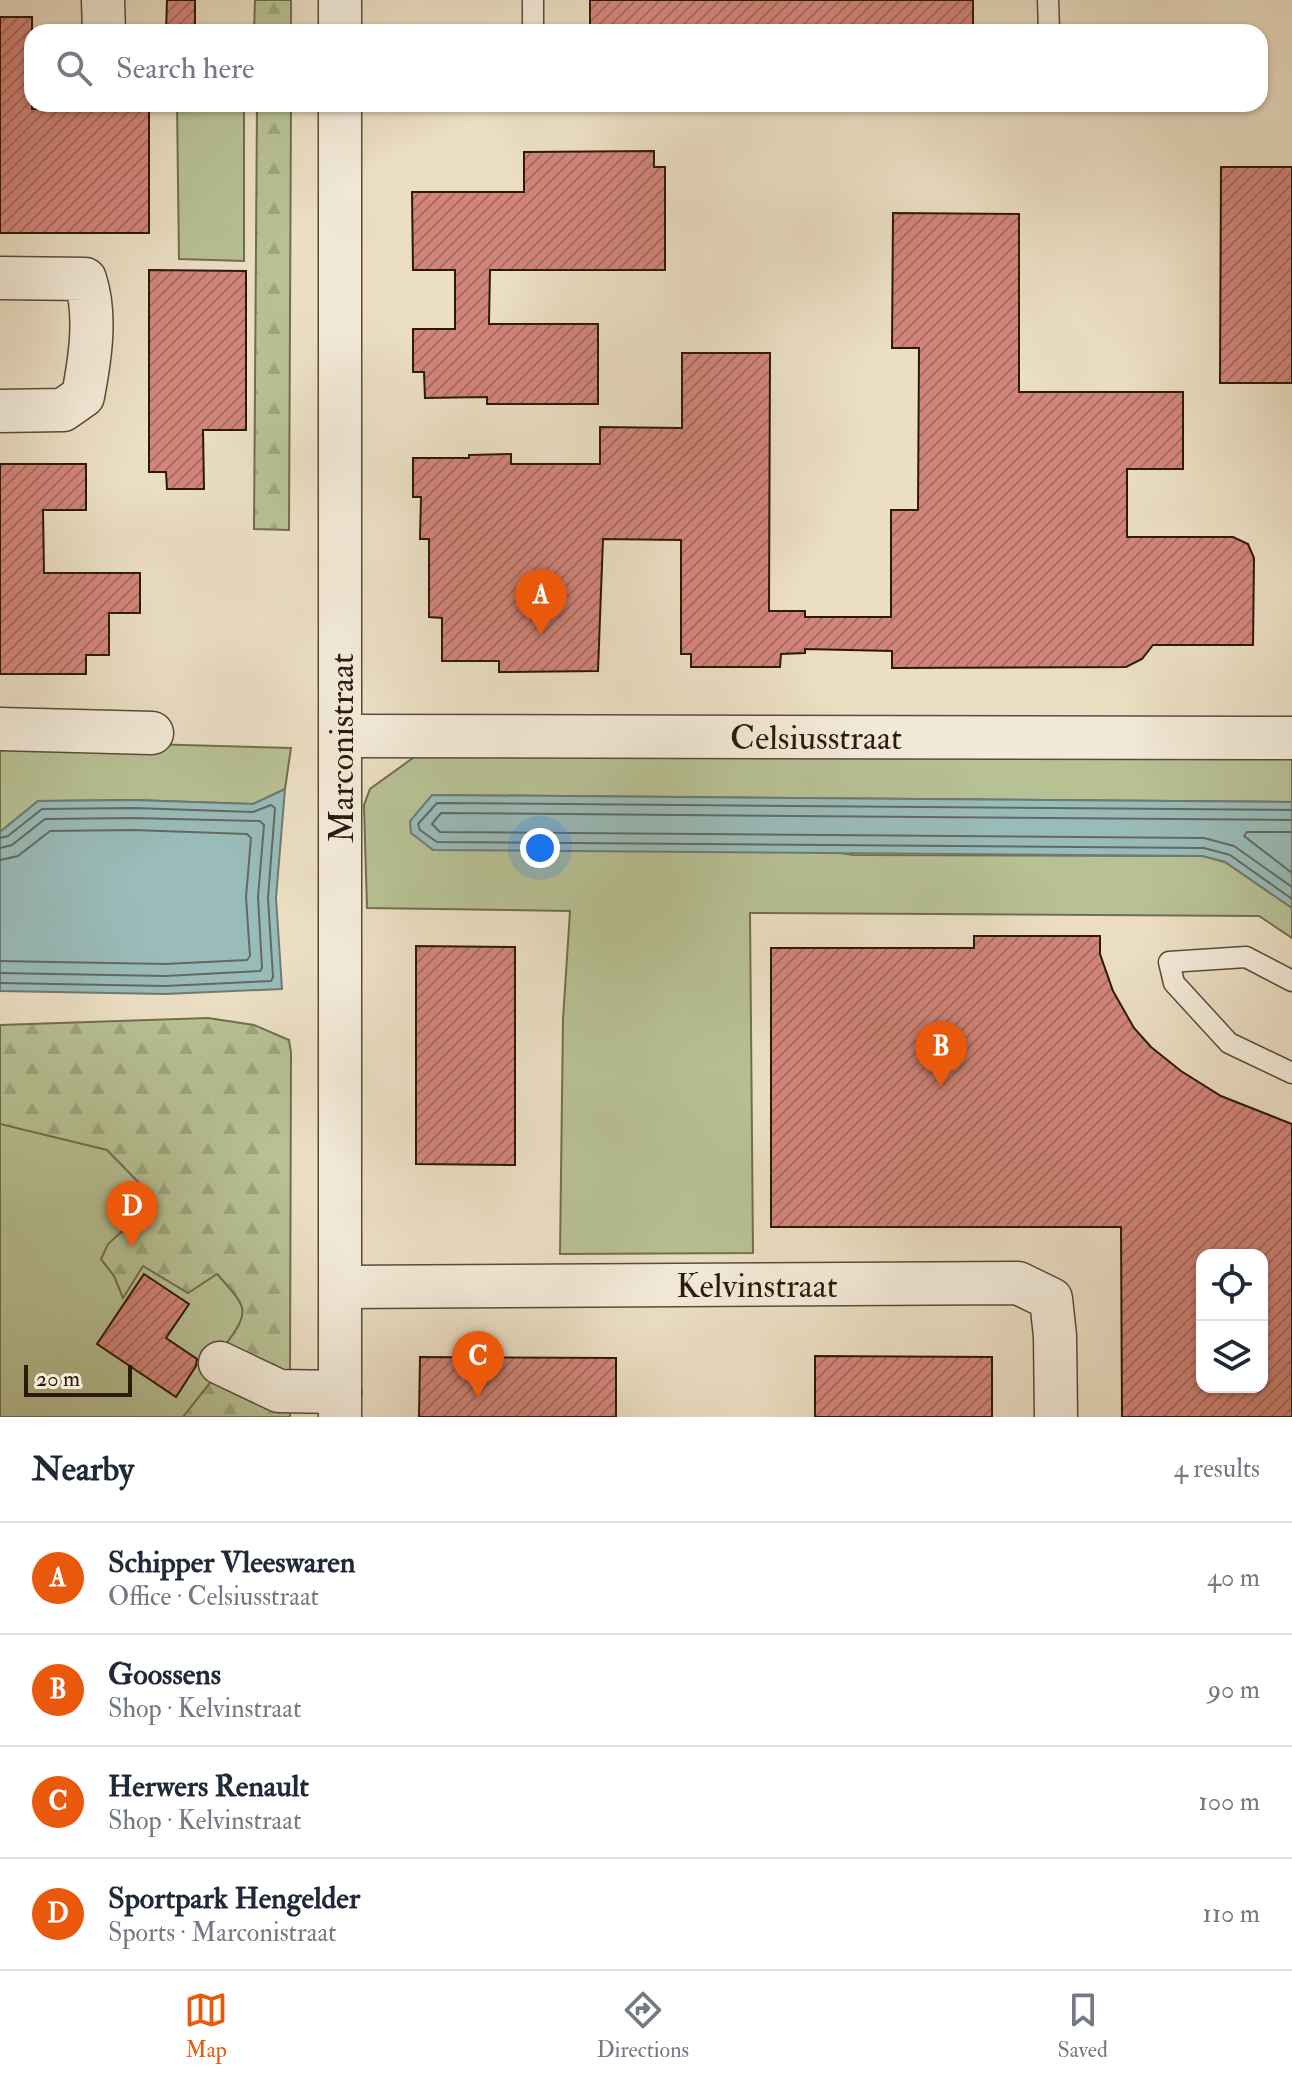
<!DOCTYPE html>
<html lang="en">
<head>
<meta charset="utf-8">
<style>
  :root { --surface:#fff; --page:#f6f6f7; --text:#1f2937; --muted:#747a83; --line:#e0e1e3; --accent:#ea580c }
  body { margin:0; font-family:"IM FELL Double Pica",serif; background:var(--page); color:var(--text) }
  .controls { position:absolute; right:24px; bottom:24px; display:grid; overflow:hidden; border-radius:16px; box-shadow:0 2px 6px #0004 }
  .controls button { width:72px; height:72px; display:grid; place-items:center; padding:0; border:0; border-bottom:2px solid var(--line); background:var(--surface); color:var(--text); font:40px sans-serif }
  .scale { position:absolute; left:24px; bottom:20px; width:108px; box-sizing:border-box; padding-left:8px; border:4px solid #2c1a09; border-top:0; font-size:22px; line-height:28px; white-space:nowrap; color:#2c1a09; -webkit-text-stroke:6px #f2ead8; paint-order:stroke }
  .you { position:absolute; left:540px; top:848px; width:28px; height:28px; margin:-20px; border:6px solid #fff; border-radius:50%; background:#1a73e8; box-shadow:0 0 0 12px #1a73e833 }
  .badge { display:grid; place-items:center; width:52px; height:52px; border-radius:50%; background:var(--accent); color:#fff; font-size:26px; font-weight:700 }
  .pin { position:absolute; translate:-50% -66px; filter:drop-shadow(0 2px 4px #0008) }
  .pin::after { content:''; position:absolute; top:42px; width:28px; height:24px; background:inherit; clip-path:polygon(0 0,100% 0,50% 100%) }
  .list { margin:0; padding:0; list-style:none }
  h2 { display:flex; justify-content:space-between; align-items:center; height:104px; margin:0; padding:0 32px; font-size:34px }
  h2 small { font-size:26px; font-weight:400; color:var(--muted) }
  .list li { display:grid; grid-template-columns:52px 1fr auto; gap:24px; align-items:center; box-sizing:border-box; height:112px; padding:0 32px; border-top:2px solid var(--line) }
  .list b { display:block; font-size:30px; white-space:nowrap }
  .list p { margin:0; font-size:26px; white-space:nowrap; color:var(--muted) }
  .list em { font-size:26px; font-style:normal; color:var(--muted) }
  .icon { flex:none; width:44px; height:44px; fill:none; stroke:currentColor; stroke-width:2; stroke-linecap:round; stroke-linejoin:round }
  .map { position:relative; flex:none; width:1292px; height:1417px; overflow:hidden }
  .search { position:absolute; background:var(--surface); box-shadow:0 2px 6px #0004; left:24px; right:24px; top:24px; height:88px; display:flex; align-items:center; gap:20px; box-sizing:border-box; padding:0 28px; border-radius:24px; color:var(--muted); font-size:30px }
  .sheet { height:552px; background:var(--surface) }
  nav { display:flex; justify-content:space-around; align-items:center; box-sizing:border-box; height:112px; border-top:2px solid var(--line); background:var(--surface); font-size:22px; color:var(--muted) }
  nav a { display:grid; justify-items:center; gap:4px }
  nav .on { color:var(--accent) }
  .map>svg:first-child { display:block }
  .green { fill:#b7c194; stroke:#726e4e; stroke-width:2 }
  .forest { fill:url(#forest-firs); stroke:#726e4e; stroke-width:2 }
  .water { fill:#99bbb9; stroke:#6d7b73; stroke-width:2 }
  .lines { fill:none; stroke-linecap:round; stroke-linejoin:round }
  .shore { stroke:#626a61; stroke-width:2 }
  .building { fill:url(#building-hatch); stroke:#2c1a09; stroke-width:2; fill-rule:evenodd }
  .service-casing { stroke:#5c4b38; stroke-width:23 }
  .minor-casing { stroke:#5c4b38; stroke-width:45 }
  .service { stroke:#f2ead8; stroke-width:20 }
  .minor { stroke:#f2ead8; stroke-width:42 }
  .labels { text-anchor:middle; stroke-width:6; stroke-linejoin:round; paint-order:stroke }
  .street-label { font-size:34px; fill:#2c1a09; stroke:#f2ead8 }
</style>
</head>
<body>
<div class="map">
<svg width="1292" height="1417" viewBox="0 0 1292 1417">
  <defs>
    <pattern id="forest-firs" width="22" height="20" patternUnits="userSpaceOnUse" patternTransform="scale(2)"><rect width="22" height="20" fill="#b7c194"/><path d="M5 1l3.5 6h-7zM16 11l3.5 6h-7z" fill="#9ea57e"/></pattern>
    <pattern id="building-hatch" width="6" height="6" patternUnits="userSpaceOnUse" patternTransform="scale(2)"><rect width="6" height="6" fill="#d2857a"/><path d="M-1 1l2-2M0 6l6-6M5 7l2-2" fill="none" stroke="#ab6c62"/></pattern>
  </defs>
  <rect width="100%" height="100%" fill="#ebdec3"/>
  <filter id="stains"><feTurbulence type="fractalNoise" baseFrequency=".0025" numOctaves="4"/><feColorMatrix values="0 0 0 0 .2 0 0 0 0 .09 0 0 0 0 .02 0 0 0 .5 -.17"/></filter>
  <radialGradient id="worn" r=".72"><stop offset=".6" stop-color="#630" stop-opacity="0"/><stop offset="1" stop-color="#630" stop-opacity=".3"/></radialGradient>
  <g class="green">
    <polygon points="177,104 244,104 244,261 179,259"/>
    <polygon points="0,740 291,748 285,789 253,804 133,800 38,801 0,832"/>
    <polygon points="417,755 486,757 1292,757 1292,802 432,795 854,855 1203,856 1225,862 1292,908 1292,938 1259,916 750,913 753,1253 560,1254 563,1019 570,911 367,908 364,805 370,789"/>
    <polygon points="257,1065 269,1417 0,1417 0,1077"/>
  </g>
  <g class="forest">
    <polygon points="255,0 291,0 291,32 254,32"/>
    <polygon points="257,104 291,104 289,530 254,529"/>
    <path d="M208 1018 254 1025 289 1040 291 1053 290 1376 225 1345C253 1309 245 1306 217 1274L188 1293 143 1266 123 1298 114 1276 101 1259 108 1244 130 1224 146 1190 107 1150 0 1124V1025Z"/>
    <polygon points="220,1370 290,1410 290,1417 183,1417"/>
  </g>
  <g class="water">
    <polygon points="285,789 276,898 282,989 165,994 0,991 0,832 38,801 133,800 253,804"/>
    <polygon points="432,795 1292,802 1292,908 1225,862 1203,856 433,850 411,833 410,821"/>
  </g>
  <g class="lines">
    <g class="shore">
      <polyline points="1292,810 437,803 418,824 420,830 437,842 1204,848 1230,855 1292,899"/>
      <polyline points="1292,820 441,813 432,824 440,832 1204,838 1234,846 1292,887"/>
      <polyline points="1292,832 1247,832 1244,836 1292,873"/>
      <polyline points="0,838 8,836 42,809 134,808 253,812 271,805 275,808 268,898 273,977 271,981 165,986 0,983"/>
      <polyline points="0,848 12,845 45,819 133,818 260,821 264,825 258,897 262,968 260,971 165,976 0,973"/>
      <polyline points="0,860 18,856 50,831 133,830 247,834 251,838 246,897 250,956 247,960 165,964 0,961"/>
    </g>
  </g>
  <g class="building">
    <polygon points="167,0 195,0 195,32 166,32"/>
    <polygon points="590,0 973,0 973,32 701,32 701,28 590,28"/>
    <polygon points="0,17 32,17 32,109 98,109 98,104 149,104 149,233 0,233"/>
    <polygon points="654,151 654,167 665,167 665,270 490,270 489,324 598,324 598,404 487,404 487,397 425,398 424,372 413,372 413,329 455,329 455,270 413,270 412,192 524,192 524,152"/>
    <polygon points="1221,167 1292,167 1292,383 1220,383"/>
    <polygon points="893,213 1019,214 1019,392 1183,392 1183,469 1127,469 1127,537 1233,537 1248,544 1254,558 1253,645 1153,645 1142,659 1126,667 892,668 892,651 805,649 805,653 781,654 780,667 691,667 691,654 681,654 681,540 603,539 598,671 499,672 499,661 442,661 442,618 429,617 429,539 420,539 421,497 413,497 413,458 469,458 469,455 511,454 511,464 600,464 600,427 682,428 682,353 770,353 769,611 805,611 805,617 891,617 891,510 918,510 919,348 892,348"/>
    <polygon points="149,270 246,271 246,430 203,430 204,489 167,489 166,472 149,472"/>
    <polygon points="0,464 86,464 86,510 43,510 44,573 140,573 140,613 109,613 109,655 86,655 86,674 0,674"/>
    <path d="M974 936H1100V954L1113 991 1134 1028 1151 1047 1181 1071 1221 1096 1292 1124V1417H1122L1121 1227H771V948H974ZM1202 1255H1262V1387H1202Z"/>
    <polygon points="416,946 515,947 515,1165 416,1164"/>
    <polygon points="144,1274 189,1304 166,1338 197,1359 196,1366 176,1397 97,1344"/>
    <polygon points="815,1356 992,1357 992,1417 815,1417"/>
    <polygon points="420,1357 616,1358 616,1417 419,1417"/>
  </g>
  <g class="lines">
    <g class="service-casing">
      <g id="service">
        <polyline points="1048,0 1049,32"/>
        <polyline points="533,32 533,0"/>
        <polyline points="1292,981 1246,957 1169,962 1174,983 1229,1043 1292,1073"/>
      </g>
    </g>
    <g class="minor-casing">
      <g id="minor">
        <polyline points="103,0 104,32"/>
        <polyline points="340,0 340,32"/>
        <path d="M0 278 85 279C97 315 90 359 83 396L63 410 0 411"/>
        <polyline points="0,729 152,733"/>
        <polyline points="341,736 1292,738"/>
        <polyline points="341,1287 1018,1283 1051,1299 1055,1336 1056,1417"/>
        <polyline points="220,1363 279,1391 340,1392"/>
        <polyline points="340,1417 340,104"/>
      </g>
    </g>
    <use href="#service" class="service"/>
    <use href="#minor" class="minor"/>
  </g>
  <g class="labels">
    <g class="street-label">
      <text x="816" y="749">Celsiusstraat</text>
      <text transform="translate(341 748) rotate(-90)" y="12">Marconistraat</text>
      <text x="757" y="1297">Kelvinstraat</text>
    </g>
  </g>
  <rect width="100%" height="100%" filter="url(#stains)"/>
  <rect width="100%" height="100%" fill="url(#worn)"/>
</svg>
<div class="controls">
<button><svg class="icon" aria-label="locate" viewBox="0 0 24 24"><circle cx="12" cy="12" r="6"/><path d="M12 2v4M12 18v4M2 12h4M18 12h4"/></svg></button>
<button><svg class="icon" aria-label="layers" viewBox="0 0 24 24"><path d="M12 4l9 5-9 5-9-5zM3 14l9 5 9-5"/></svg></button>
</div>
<div class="scale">20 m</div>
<div class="you"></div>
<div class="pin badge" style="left:541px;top:635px">A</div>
<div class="pin badge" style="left:941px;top:1087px">B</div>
<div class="pin badge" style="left:478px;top:1397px">C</div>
<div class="pin badge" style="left:132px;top:1247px">D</div>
<div class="search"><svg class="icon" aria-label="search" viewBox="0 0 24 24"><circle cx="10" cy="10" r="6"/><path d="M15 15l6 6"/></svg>Search here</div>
</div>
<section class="sheet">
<h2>Nearby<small>4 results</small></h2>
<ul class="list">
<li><span class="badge">A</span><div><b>Schipper Vleeswaren</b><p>Office · Celsiusstraat</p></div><em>40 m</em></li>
<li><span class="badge">B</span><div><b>Goossens</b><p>Shop · Kelvinstraat</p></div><em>90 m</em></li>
<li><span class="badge">C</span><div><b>Herwers Renault</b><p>Shop · Kelvinstraat</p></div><em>100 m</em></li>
<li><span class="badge">D</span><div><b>Sportpark Hengelder</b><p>Sports · Marconistraat</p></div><em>110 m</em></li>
</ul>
</section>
<nav>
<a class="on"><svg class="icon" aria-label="map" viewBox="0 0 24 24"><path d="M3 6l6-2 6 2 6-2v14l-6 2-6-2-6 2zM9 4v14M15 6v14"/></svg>Map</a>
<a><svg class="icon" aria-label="directions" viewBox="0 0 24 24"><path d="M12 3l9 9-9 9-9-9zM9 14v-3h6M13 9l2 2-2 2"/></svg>Directions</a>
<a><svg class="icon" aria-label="saved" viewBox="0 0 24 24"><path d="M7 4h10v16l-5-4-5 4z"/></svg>Saved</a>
</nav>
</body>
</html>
